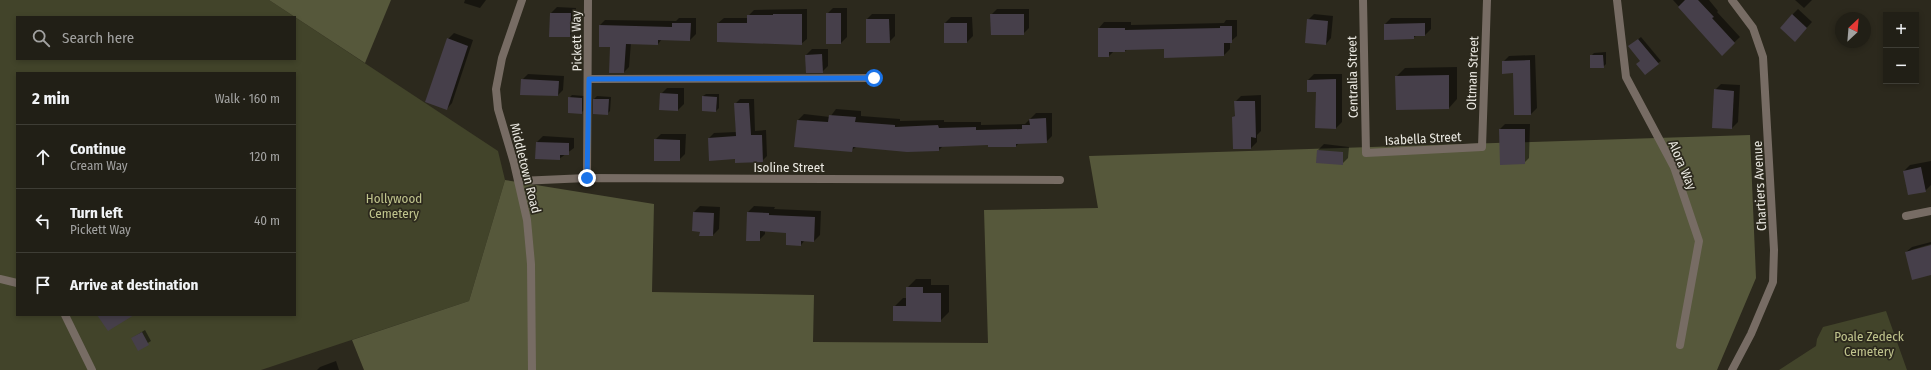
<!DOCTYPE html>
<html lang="en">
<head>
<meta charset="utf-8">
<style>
  :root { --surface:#211f16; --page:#2d2c23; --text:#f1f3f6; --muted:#a2a2a1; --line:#3e3d35 }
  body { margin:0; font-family:"Fira Sans Condensed",sans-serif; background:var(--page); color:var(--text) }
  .controls { position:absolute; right:12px; top:12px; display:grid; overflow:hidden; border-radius:0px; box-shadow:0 2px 6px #0003 }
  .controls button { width:36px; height:36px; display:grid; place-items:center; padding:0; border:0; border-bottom:1px solid var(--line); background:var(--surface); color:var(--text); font:20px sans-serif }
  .compass { position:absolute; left:1835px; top:12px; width:36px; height:36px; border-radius:50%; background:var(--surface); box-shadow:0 2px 6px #0003; rotate:26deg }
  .stop { position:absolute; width:12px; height:12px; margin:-9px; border:3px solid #1a73e8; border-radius:50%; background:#fff }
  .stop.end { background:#1a73e8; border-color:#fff; box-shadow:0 1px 4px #0008 }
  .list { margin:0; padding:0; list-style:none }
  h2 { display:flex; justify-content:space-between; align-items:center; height:52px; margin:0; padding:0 16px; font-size:17px }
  h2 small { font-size:13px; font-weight:400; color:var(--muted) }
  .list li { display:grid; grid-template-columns:26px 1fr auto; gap:12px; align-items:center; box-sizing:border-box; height:64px; padding:0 16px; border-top:1px solid var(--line) }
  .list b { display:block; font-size:15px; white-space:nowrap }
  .list p { margin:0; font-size:13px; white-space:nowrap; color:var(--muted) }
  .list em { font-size:13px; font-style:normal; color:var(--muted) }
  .icon { flex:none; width:22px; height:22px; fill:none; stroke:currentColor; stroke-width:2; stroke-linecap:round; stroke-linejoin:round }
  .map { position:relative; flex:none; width:1931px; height:370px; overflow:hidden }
  .search { position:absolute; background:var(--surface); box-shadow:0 2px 6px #0003; left:16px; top:16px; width:280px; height:44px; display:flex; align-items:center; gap:10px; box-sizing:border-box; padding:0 14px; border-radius:0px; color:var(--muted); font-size:15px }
  .panel { position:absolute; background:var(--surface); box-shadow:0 2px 6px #0003; left:16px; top:72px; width:280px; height:244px; border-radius:0px }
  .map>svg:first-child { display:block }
  .green { fill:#42442a; fill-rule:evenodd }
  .forest { fill:#56583b }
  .shadow { fill:#0007 }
  .building { fill:#463f4a }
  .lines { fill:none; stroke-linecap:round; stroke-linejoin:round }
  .minor { stroke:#776c64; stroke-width:8 }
  .tertiary { stroke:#776c64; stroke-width:8 }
  .route { stroke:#1a73e8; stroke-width:5 }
  .labels { text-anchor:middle; stroke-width:3.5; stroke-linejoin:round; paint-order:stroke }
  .street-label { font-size:13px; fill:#eae8e1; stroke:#2c291d }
  .park-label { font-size:13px; fill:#c0c48d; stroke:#2c291d }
</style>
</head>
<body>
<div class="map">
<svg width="1931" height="370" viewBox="0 0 1931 370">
  <rect width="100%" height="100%" fill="#2c291d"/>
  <g class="green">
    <path d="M0 0H269L498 151 505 180 469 301 261 370H0ZM17 17H295V59H17ZM17 73H295V315H17Z"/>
    <polygon points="1886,311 1907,370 1779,370 1816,346 1817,339 1823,327"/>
  </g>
  <g class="forest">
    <polygon points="269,0 391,0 365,63"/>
    <polygon points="1750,135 1756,278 1717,370 364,370 352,340 469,301 505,180 654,204 652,292 814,295 813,342 988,343 984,210 1098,208 1089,156"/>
  </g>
  <g class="shadow">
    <polygon points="465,0 486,0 480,8 464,3"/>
    <polygon points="1673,0 1709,0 1718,11 1717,12 1740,37 1722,54"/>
    <polygon points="1795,0 1812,0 1804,8"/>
    <polygon points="557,7 576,8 575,30 569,36 551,13"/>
    <polygon points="833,8 847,8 847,37 841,43 827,43 827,14"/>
    <polygon points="807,9 807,39 801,44 718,23 724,18 748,18 748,16 754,10"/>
    <polygon points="997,9 1029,9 1029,28 1023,34 991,15"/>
    <polygon points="1798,9 1812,22 1801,34 1792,15"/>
    <polygon points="872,14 895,14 895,36 889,42 866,20"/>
    <polygon points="1314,14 1333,16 1331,38 1326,44 1308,20"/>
    <polygon points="951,17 972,17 973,36 967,42 945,23"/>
    <polygon points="679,18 696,18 696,34 690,40 662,39 658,44 631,43 629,67 624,72 600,25 605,20 676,21"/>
    <polygon points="1391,18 1431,18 1431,29 1425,35 1417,35 1413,38 1385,24"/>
    <polygon points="1226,20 1237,20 1237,36 1230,42 1230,49 1224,55 1165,48 1128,49 1125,51 1114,51 1109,56 1099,56 1099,28 1104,22 1131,22 1131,25 1224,23"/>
    <polygon points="454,33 473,40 452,103 447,109 448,39"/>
    <polygon points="1641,37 1661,61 1658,63 1641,60 1632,44"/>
    <polygon points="812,49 828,49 828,66 822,72 806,55"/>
    <polygon points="1606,52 1606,64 1603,67 1591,56 1594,53"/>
    <polygon points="1535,55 1537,108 1531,114 1514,72 1503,62 1509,56"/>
    <polygon points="1457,67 1457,99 1449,108 1396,77 1405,68"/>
    <polygon points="528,74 564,76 563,90 558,95 522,80"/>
    <polygon points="1314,74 1342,74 1342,122 1336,128 1316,127 1317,91 1308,80"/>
    <polygon points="1721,84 1740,85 1738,122 1732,128 1715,90"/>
    <polygon points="667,88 684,88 684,104 678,110 661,94"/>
    <polygon points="706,94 719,94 719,108 716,111 703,96"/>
    <polygon points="572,95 584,96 584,110 581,113 569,98"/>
    <polygon points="1261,95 1261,131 1257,135 1257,142 1251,148 1234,148 1233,117 1236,115 1235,102 1241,96"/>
    <polygon points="597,96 611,97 610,111 607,114 594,113 594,99"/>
    <polygon points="740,99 754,99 755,131 766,130 767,156 762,161 736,158 710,160 709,138 714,133 736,132 735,104"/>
    <polygon points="836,109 861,111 861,116 900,119 900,121 944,120 944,122 981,122 981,125 1025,124 1036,113 1052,113 1052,136 1046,142 1019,143 1016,146 989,144 943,146 939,150 856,147 852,150 798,120 804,114 830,117"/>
    <polygon points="1505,124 1530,124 1529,158 1524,163 1500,129"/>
    <polygon points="661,134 686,134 685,154 679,160 655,140"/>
    <polygon points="543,136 574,138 574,148 559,159 536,158 537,142"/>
    <polygon points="1324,144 1349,147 1348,158 1342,164 1318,150"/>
    <polygon points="1931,161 1931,185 1925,191 1904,171 1910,165"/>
    <polygon points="700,206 720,207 719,229 713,235 701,235 694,212"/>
    <polygon points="754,206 775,207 774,209 821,211 820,235 814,241 805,240 801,245 787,232 765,231 765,234 759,240 747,240 748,212"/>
    <polygon points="1931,242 1931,244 1911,250 1911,252 1931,247 1931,274 1906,252 1912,247"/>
    <polygon points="916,279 931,279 931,285 949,285 949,312 940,321 894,307 903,298 907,298 907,288"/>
    <polygon points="145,330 151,341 138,349 132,338"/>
    <polygon points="336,361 339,370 317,370 320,367"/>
  </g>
  <g class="building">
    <polygon points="1685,0 1698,0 1714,17 1712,18 1735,43 1722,56 1678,7"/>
    <polygon points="550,13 571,13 570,37 549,37"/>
    <rect x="826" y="13" width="15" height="31"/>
    <polygon points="773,14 802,14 802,45 717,42 717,23 747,23 747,15 773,15"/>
    <polygon points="990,14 1024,14 1024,35 991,35"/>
    <polygon points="1792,14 1807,28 1795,42 1780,28"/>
    <polygon points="866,19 889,19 890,43 866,43"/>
    <polygon points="1307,19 1328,21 1326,45 1305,43"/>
    <polygon points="672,23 691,23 690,41 658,40 658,45 626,44 624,73 609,73 610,47 599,47 599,25 672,27"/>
    <rect x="944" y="23" width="23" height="20"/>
    <polygon points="1425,23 1425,36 1414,36 1414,39 1384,40 1384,24"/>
    <polygon points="1220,26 1232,26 1232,43 1224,43 1224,56 1164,58 1164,49 1125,50 1125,52 1109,52 1109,57 1098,57 1098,28 1125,28 1125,30 1220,28"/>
    <polygon points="447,38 468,46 447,110 425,102"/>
    <polygon points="1638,39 1659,64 1645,75 1636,64 1640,61 1628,46"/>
    <polygon points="822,54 823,73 806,73 805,55"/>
    <polygon points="1590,55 1603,55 1604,68 1590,68"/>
    <polygon points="1530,60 1531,115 1514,115 1513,73 1502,74 1502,61"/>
    <polygon points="1449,75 1449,109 1396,110 1395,76"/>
    <polygon points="521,79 559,81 558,96 520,95"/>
    <polygon points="1336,79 1336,129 1315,128 1316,92 1307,92 1307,80"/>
    <polygon points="1714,89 1734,91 1732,129 1712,128"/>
    <polygon points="660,93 678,94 678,111 659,110"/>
    <polygon points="702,96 717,97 716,112 702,111"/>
    <polygon points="568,97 582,98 582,114 568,113"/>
    <polygon points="593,99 609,99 608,115 593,114"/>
    <polygon points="1234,101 1255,101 1256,138 1251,137 1251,149 1233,149 1232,117 1235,116"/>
    <polygon points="734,103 749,103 751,135 762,135 763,162 735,163 735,159 709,161 708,138 736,136"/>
    <polygon points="829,115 856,117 855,122 895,125 895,127 938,125 939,128 976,127 976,130 1022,129 1022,125 1030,125 1029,119 1046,118 1047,143 1016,144 1016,147 988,147 988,145 939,147 939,151 907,152 853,147 852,152 794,147 797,120 828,122"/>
    <polygon points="1499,129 1525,129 1525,164 1500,165"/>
    <polygon points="654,139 680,140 680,161 654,161"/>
    <polygon points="536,142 569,143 569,155 560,155 560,160 535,159"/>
    <polygon points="1317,150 1343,152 1343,165 1316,163"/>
    <polygon points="1921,167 1926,192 1908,195 1903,171"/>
    <polygon points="693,212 714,213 713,236 699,236 700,232 692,231"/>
    <polygon points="747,212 769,213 769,215 815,217 814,242 801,241 801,246 786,245 786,233 760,231 760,241 746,241"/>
    <polygon points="1931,245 1931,275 1912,280 1905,252"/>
    <polygon points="906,287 923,287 923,293 941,293 941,322 893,321 893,306 906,306"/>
    <polygon points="97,315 134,315 108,331"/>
    <polygon points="142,332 149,345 138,351 131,338"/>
  </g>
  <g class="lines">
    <g class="minor">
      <polyline points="1363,0 1366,153 1482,147 1487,0"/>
      <polyline points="1617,0 1626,77 1674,167 1699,241 1680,345"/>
      <polyline points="589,79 874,78"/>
      <polyline points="587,178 588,0"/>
      <polyline points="519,181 587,178 1060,180"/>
      <polyline points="1906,216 1931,211"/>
      <polyline points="0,279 17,283"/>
      <polyline points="65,315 92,370"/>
    </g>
    <g class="tertiary">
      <polyline points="522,0 502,58 496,89 498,109 514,163 527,220 531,264 532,370"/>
      <polyline points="1732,370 1751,334 1773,282 1774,250 1763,57 1753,28 1732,0"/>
    </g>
  </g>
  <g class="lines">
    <polyline class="route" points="587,178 589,79 874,78"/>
  </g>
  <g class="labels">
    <g class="street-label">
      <text transform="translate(576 41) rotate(-91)" y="5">Pickett Way</text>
      <text transform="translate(1472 73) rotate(-88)" y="5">Oltman Street</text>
      <text transform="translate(1352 77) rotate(-91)" y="5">Centralia Street</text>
      <text transform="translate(1423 138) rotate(-3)" y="5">Isabella Street</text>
      <text transform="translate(1683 165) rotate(67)" y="5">Alora Way</text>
      <text x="789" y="172">Isoline Street</text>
      <text transform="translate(526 168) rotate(76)" y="5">Middletown Road</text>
      <text transform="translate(1759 186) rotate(-93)" y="5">Chartiers Avenue</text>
    </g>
    <g class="park-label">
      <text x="394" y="203">Hollywood<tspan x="394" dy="15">Cemetery</tspan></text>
      <text x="1869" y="341">Poale Zedeck<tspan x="1869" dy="15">Cemetery</tspan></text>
    </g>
  </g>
</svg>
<div class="controls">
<button>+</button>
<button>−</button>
</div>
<svg class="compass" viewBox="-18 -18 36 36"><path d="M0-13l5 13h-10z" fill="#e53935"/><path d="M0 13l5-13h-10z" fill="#a2a2a1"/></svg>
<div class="stop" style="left:874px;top:78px"></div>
<div class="stop end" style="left:587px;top:178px"></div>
<div class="search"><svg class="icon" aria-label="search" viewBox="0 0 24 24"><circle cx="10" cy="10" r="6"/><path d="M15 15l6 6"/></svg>Search here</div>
<section class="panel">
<h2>2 min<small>Walk · 160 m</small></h2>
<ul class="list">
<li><svg class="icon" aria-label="ahead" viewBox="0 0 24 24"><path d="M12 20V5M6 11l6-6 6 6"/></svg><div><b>Continue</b><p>Cream Way</p></div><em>120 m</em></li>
<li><svg class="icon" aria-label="left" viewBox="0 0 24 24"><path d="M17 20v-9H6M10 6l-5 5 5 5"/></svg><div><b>Turn left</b><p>Pickett Way</p></div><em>40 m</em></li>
<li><svg class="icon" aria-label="arrive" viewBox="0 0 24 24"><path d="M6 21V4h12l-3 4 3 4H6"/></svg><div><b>Arrive at destination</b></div></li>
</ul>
</section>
</div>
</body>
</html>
